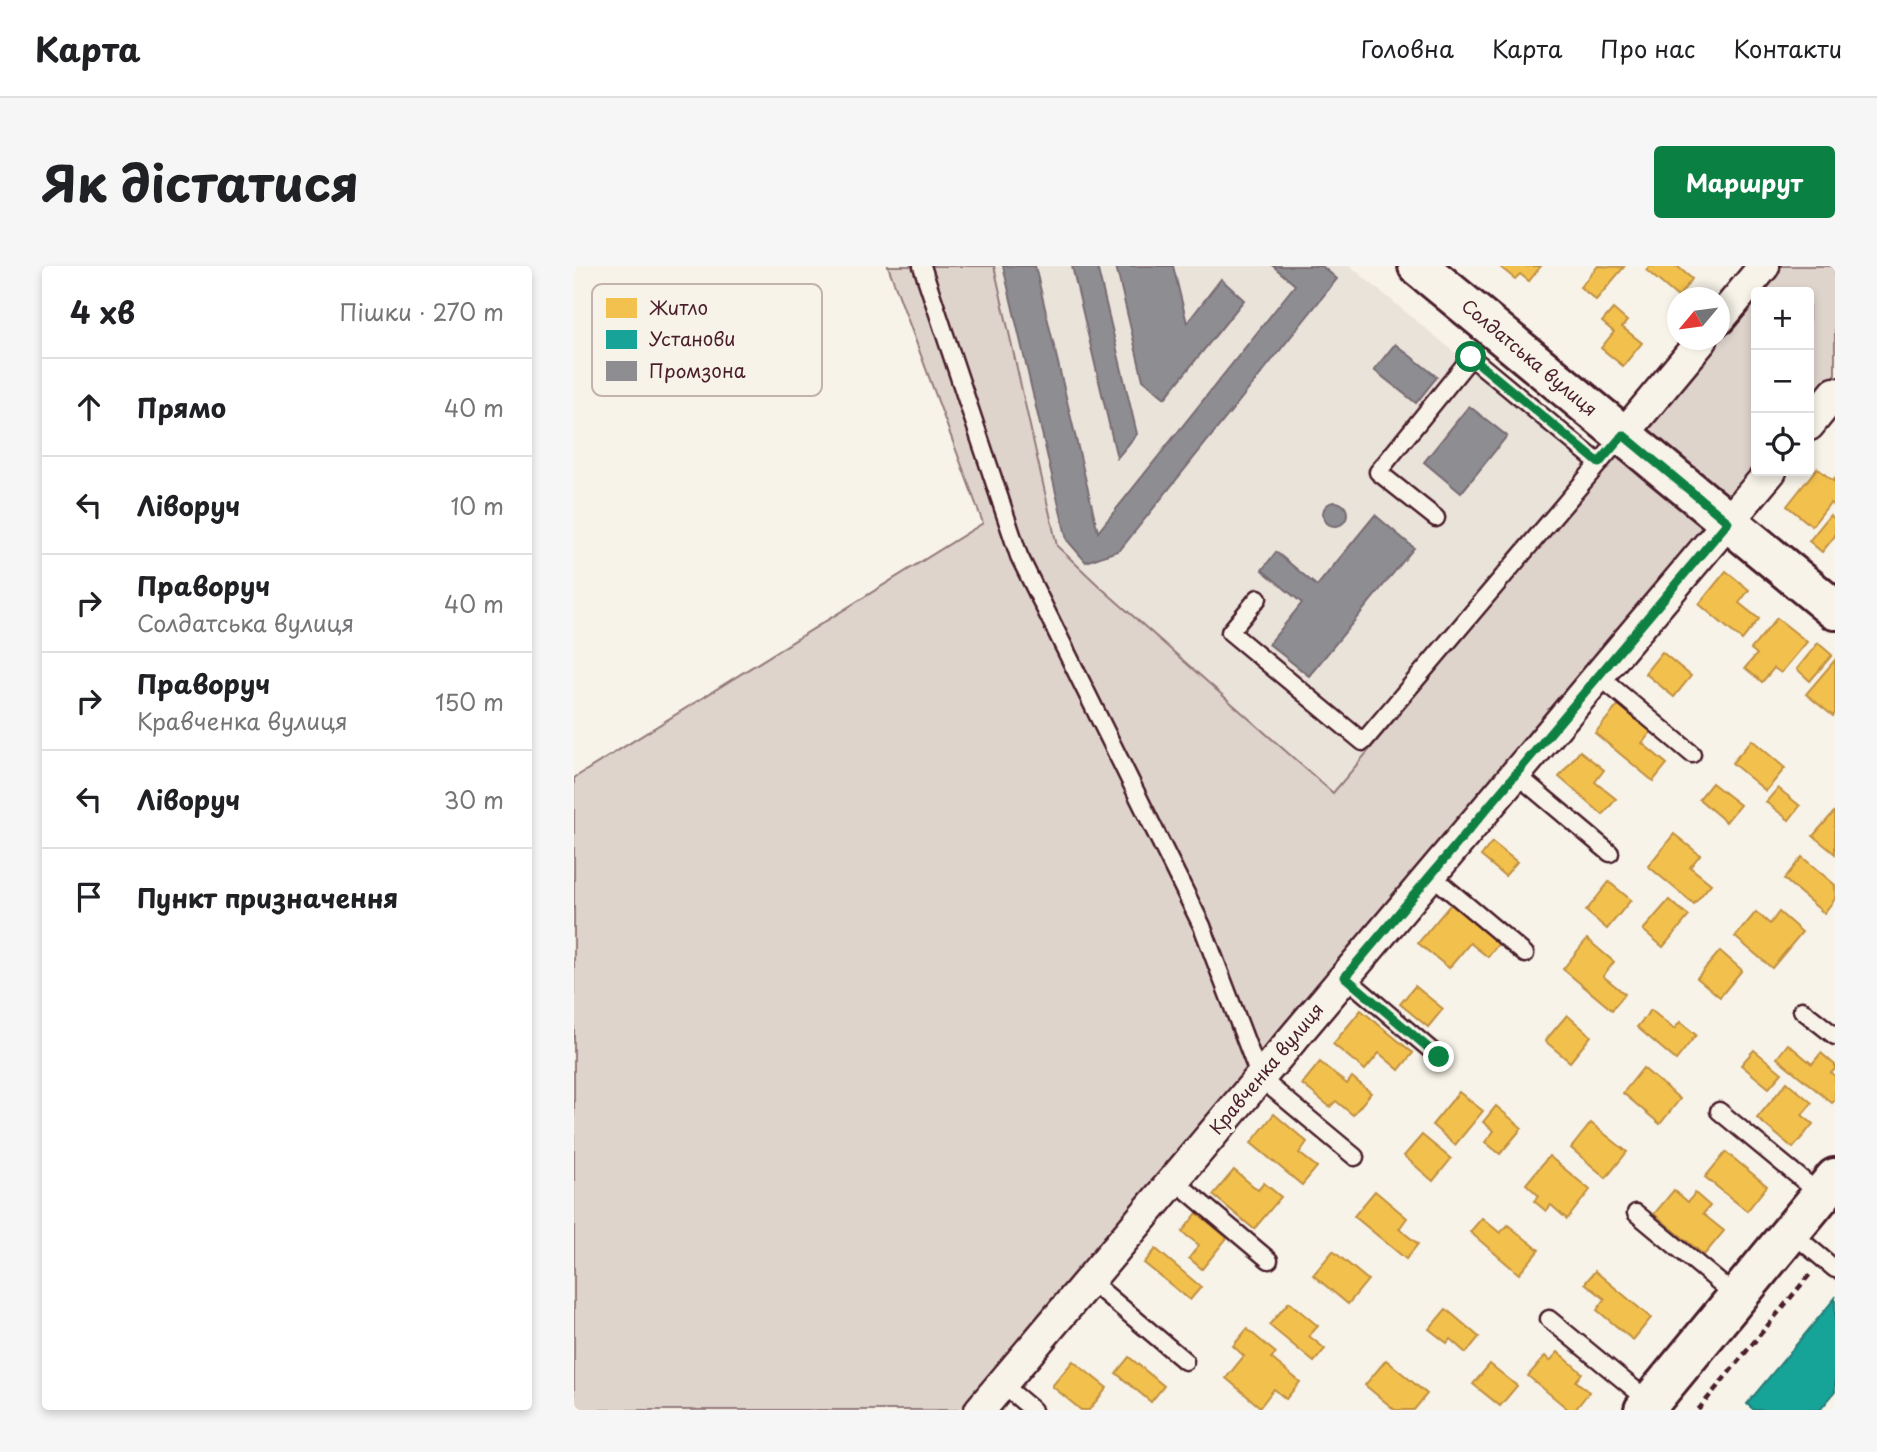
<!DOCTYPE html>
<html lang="uk">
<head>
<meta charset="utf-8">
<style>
  :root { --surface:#fff; --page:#f6f6f6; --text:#202124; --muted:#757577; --line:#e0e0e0; --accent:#0b8043 }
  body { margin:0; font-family:"Playpen Sans",sans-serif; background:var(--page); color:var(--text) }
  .controls { position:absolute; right:21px; top:21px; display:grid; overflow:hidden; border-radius:7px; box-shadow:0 4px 10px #0003 }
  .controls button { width:63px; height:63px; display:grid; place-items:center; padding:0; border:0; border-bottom:2px solid var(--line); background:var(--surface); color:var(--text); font:35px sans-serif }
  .compass { position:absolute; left:1093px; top:21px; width:63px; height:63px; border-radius:50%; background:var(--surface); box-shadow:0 4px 10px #0003; rotate:241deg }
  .stop { position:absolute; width:21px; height:21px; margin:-16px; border:5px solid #0b8043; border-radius:50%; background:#fff }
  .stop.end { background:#0b8043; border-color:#fff; box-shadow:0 2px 7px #0008 }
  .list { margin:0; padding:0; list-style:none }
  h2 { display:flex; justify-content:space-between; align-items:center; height:91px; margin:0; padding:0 28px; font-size:30px }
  h2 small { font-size:23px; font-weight:400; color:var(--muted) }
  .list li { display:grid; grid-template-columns:46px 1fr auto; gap:21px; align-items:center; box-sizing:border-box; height:98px; padding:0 28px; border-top:2px solid var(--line) }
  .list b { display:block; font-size:26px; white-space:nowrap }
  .list p { margin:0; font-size:23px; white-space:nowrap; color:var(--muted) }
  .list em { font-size:23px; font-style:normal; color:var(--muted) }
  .icon { flex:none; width:38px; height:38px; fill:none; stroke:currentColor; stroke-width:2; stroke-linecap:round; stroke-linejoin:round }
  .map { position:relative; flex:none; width:1261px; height:1144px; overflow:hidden; border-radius:7px }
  header { display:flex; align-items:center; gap:42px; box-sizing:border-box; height:98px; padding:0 35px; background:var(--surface); border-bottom:2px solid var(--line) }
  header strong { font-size:33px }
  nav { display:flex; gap:38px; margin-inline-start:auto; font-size:24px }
  .intro { display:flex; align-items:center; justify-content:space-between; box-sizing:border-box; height:168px; padding:0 42px }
  h1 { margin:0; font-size:49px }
  .button { padding:18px 32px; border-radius:7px; background:var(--accent); color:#fff; font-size:24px; font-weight:700 }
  main { display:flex; gap:42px; padding:0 42px }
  aside { flex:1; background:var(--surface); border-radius:7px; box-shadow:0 4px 10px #0003 }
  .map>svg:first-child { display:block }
  .built { fill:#eae3da }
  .green { fill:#ded4cc; stroke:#947a7c; stroke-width:2 }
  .homes { fill:#f2c14e; stroke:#c09044; stroke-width:2 }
  .public { fill:#17a398; stroke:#267b77; stroke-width:2 }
  .industry { fill:#8d8d92; stroke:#796c73; stroke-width:2 }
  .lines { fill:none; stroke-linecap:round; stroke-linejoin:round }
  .lane-casing { stroke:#4a1f2b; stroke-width:21 }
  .street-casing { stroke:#4a1f2b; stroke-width:35 }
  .secondary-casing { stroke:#4a1f2b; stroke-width:44 }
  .path { stroke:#4a1f2b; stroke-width:4.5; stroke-dasharray:7 5; stroke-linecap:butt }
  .lane { stroke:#f7f3e8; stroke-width:16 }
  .street { stroke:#f7f3e8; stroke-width:30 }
  .secondary { stroke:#f7f3e8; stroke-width:38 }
  .route { stroke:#0b8043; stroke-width:9 }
  .labels { text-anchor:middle; stroke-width:7; stroke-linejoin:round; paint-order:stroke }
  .street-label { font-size:18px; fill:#4a1f2b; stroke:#f7f3e8 }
  .key { fill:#f7f3e8; stroke:#c3b3af; stroke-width:2 }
  .key-label { font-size:19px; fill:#4a1f2b }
</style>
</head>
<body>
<header>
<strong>Карта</strong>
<nav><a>Головна</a><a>Карта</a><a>Про нас</a><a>Контакти</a></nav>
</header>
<div class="intro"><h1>Як дістатися</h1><a class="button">Маршрут</a></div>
<main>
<aside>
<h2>4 хв<small>Пішки · 270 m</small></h2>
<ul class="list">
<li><svg class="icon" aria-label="ahead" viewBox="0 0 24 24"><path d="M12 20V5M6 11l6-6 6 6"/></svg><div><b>Прямо</b></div><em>40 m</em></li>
<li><svg class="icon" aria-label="left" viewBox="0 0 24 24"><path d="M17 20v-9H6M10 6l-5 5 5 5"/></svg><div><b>Ліворуч</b></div><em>10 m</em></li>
<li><svg class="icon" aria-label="right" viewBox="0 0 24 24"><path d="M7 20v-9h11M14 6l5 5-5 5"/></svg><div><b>Праворуч</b><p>Солдатська вулиця</p></div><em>40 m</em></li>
<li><svg class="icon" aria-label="right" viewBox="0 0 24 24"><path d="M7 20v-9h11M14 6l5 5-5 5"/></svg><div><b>Праворуч</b><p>Кравченка вулиця</p></div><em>150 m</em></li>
<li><svg class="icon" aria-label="left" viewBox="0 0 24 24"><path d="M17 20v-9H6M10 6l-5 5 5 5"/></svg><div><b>Ліворуч</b></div><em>30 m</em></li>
<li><svg class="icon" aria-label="arrive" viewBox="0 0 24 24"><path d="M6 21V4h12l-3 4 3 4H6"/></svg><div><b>Пункт призначення</b></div></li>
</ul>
</aside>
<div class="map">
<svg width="1261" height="1144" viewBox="0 0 1261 1144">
  <rect width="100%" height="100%" fill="#f7f3e8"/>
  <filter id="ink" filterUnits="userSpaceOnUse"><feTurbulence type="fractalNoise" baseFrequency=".0143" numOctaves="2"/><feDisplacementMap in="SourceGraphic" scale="14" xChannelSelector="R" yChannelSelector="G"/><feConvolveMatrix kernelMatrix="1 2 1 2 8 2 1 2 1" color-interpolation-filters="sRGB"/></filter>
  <g filter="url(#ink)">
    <polygon class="built" points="420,0 776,0 1028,208 759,527 525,320 483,280"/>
    <polygon class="green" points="314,0 420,0 483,280 525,320 759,527 1140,74 1146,74 1146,67 1202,0 1261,0 1261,111 1235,143 1235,26 1182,26 1182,205 392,1144 0,1144 0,512 409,257"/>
    <g class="homes">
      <polygon points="925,0 967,0 955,15 946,8 941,13"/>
      <polygon points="1024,0 1050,1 1022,34 1006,21"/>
      <polygon points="1076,0 1103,0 1118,13 1104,31 1072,4"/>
      <polygon points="1039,43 1053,55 1048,61 1068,77 1049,100 1027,82 1040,66 1028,56"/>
      <polygon points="1243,202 1259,215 1261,212 1261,241 1256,237 1238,260 1213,240"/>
      <polygon points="1256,249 1261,253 1261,270 1248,286 1235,275"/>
      <polygon points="1152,305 1175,324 1165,337 1185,353 1168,374 1125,338"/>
      <polygon points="1203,352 1233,376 1207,407 1200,402 1188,416 1171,402 1183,388 1177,383"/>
      <polygon points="1244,377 1258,389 1236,415 1223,403"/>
      <polygon points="1088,386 1117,410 1100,431 1071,407"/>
      <polygon points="1261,394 1261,447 1259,450 1232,428"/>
      <polygon points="1045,438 1078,465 1068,477 1093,498 1079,515 1021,467"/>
      <polygon points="1178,474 1211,502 1192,525 1158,497"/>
      <polygon points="1006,485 1030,504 1021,516 1042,533 1029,549 985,511"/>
      <polygon points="1138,517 1166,539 1152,556 1125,533"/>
      <polygon points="1204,522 1226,540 1215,554 1192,536"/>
      <polygon points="1260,546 1261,547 1261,588 1239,570"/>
      <polygon points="1100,568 1126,589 1116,601 1137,618 1120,638 1074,600"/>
      <polygon points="918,576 943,596 931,610 907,590"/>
      <polygon points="1228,591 1261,619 1261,633 1250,647 1210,613"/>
      <polygon points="1035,616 1057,634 1033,663 1012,645"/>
      <polygon points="1095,634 1115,650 1089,681 1069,664"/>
      <polygon points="877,638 925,677 914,691 896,677 875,702 844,677"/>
      <polygon points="1182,646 1196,658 1205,646 1228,666 1198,702 1161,671"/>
      <polygon points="1013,673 1040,696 1029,710 1051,728 1038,744 989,703"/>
      <polygon points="1146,685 1168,704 1146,731 1123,712"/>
      <polygon points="841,720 869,743 854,761 826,738"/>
      <polygon points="787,744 839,787 825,804 805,787 791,804 759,778"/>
      <polygon points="1077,744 1100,763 1106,756 1122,769 1102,794 1063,761"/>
      <polygon points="993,749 1017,770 996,796 971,775"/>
      <polygon points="1214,778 1238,798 1247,787 1261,799 1261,803 1257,807 1261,810 1261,834 1258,837 1203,792"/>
      <polygon points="1180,784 1208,807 1195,822 1167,799"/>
      <polygon points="746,796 773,818 778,811 797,827 779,849 762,835 756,841 728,818"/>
      <polygon points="1069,802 1106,833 1086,858 1049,827"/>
      <polygon points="1213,816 1238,837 1228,849 1239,858 1219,882 1183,852"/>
      <polygon points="885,826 909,845 881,879 858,859"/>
      <polygon points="922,840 948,862 926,888 911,876 920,865 909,856"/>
      <polygon points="700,848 733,876 725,887 743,901 728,919 677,877"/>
      <polygon points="1017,857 1053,886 1032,912 997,882"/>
      <polygon points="848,869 877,893 859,915 830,890"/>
      <polygon points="1152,886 1193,920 1173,945 1131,911"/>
      <polygon points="975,890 1016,924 993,953 977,939 972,945 960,935 965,930 952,918"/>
      <polygon points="660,904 684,924 690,917 707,931 680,963 639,929"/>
      <polygon points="1100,924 1114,936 1121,927 1136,940 1129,948 1150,965 1130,989 1080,948"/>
      <polygon points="801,925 833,952 825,963 844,978 832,993 780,950"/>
      <polygon points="623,947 653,972 628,1003 615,992 625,979 608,966"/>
      <polygon points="908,952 926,967 934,959 965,984 945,1008 896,966"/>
      <polygon points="582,983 627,1021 616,1034 570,997"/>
      <polygon points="759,985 794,1014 774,1038 739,1009"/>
      <polygon points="1021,1005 1077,1052 1059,1074 1023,1044 1031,1033 1011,1017"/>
      <polygon points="715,1036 744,1060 735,1070 751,1083 740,1096 695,1059"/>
      <polygon points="872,1043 905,1071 892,1087 876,1073 873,1077 855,1063"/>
      <polygon points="673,1063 702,1087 697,1092 726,1116 712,1133 700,1123 686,1141 652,1112 670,1090 659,1080"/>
      <polygon points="984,1086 1008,1107 1002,1115 1015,1126 1001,1144 995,1144 954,1110 971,1090 976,1095"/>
      <polygon points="555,1091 590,1120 577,1136 542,1107"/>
      <polygon points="812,1094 853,1128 840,1144 821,1144 791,1119"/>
      <polygon points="499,1095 533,1122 515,1144 507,1144 478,1120"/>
      <polygon points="916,1098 943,1120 926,1140 899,1118"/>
    </g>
    <polygon class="public" points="1261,1032 1261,1126 1246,1144 1180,1144 1173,1138"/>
    <g class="industry">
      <polygon points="429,0 461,0 524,266 721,19 699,0 748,0 763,13 546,284 512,296 493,274"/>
      <polygon points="498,0 523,0 563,168 543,192"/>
      <polygon points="542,0 599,0 613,57 647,13 670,34 591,132 569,114"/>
      <polygon points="821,78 863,111 842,137 800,104"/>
      <polygon points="895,140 933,170 887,227 850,196"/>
      <circle cx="761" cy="248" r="12"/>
      <polygon points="801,249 840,282 735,410 695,378 728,337 688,304 702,286 743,320"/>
    </g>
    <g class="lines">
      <g class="lane-casing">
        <g id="lane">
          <polyline points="348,0 445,290 628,660 686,812 781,891"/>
          <polyline points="862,252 804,206 897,91 1025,197"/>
          <polyline points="684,332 656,366 789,476 1049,169"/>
          <polyline points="1025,410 1118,488"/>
          <polyline points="942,508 1036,587"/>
          <polyline points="857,609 951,688"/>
          <polyline points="771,711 865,791"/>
          <polyline points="1228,744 1261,770"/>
          <polyline points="1145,845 1247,929"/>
          <polyline points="600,914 695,994"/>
          <polyline points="1062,947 1163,1031"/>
          <polyline points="1217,966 1261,1003"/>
          <polyline points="515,1014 611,1095"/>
          <polyline points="975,1053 1076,1136"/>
          <polyline points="428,1118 459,1144"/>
        </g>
      </g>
      <g class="street-casing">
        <g id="street">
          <polyline points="1146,53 1190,0"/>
          <polyline points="1235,159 1261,127"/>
          <polyline points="1049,169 1128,74"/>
          <polyline points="406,1144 1197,205"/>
        </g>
      </g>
      <g class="secondary-casing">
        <g id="secondary">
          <polyline points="844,0 1261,344"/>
          <polyline points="1070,1144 1261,912"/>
        </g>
      </g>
      <polyline class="path" points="1124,1144 1237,1007"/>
      <use href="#lane" class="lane"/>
      <use href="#street" class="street"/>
      <use href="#secondary" class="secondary"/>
    </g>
  </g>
  <g class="lines" filter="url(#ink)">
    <polyline class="route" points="865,791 771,711 1154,256 1049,169 1025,197 897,91"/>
  </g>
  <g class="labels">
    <g class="street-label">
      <text transform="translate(955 92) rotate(40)" y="6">Солдатська вулиця</text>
      <text transform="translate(693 803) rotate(-50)" y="6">Кравченка вулиця</text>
    </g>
  </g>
  <rect x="18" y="18" width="230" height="112" rx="10" class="key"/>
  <rect x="32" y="32" width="31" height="20" fill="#f2c14e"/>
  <rect x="32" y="64" width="31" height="19" fill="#17a398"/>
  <rect x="32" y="95" width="31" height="20" fill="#8d8d92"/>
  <g class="key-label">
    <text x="75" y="49">Житло</text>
    <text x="75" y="80">Установи</text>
    <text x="75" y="112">Промзона</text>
  </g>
</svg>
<div class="controls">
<button>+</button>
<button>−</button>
<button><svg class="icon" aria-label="locate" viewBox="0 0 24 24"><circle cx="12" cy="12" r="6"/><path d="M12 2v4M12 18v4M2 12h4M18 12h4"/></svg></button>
</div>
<svg class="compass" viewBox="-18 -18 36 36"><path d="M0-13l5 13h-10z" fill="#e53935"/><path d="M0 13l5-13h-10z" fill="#757577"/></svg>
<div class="stop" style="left:897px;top:91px"></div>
<div class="stop end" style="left:865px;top:791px"></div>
</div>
</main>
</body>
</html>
